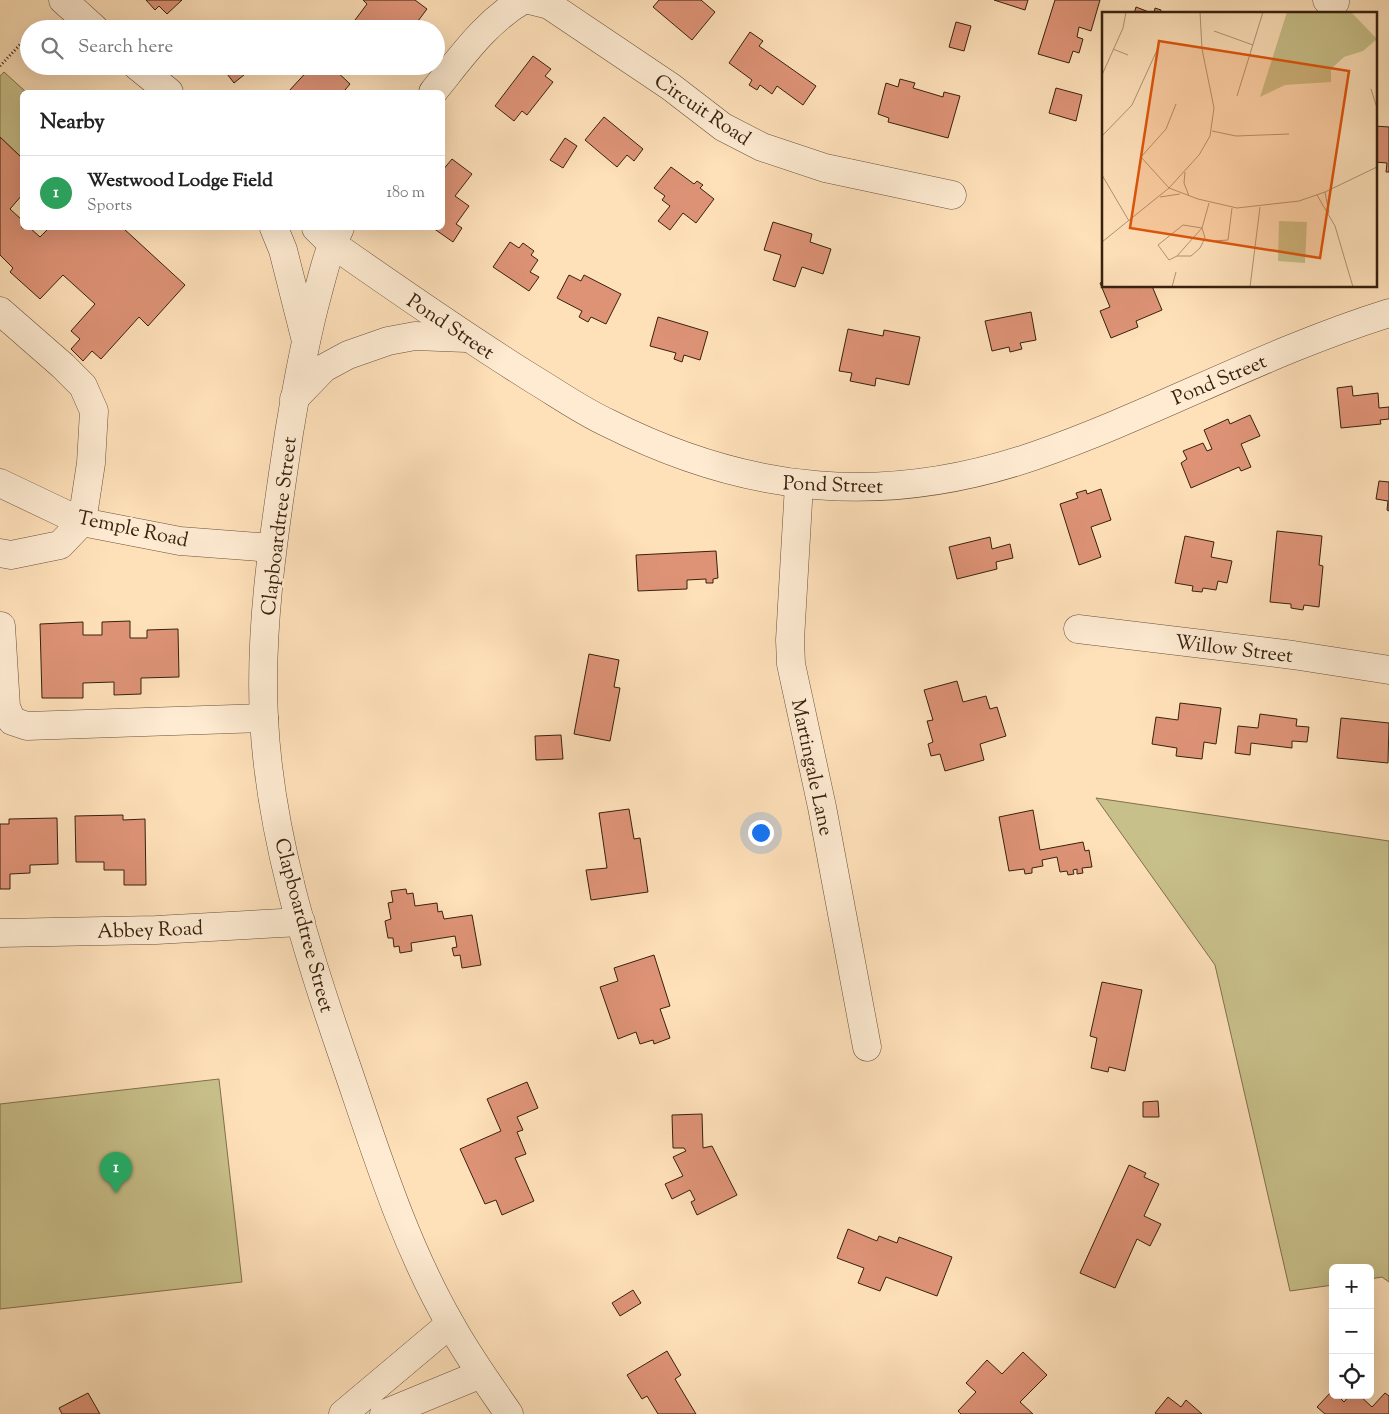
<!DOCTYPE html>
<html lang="en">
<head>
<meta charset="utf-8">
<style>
  :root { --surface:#fff; --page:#f6f6f6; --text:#222; --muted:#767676; --line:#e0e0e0; --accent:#0f766e }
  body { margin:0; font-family:"Sorts Mill Goudy",serif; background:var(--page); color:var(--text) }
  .controls { position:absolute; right:15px; bottom:15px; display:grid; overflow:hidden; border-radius:8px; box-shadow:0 5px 20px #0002 }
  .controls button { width:45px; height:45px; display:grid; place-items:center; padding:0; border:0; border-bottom:1px solid var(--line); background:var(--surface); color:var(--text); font:25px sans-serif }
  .you { position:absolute; left:760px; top:832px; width:18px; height:18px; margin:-12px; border:4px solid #fff; border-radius:50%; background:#1a73e8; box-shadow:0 0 0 8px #1a73e833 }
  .badge { display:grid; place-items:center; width:32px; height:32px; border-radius:50%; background:var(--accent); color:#fff; font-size:16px; font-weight:700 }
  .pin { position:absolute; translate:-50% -41px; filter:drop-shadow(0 1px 2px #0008) }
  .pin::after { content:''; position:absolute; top:26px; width:18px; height:15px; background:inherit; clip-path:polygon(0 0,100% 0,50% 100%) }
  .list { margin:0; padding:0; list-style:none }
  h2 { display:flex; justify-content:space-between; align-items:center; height:65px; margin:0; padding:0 20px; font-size:21px }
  h2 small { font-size:16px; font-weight:400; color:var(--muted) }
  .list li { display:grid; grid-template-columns:32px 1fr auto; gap:15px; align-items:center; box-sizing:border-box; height:75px; padding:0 20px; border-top:1px solid var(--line) }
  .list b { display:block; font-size:19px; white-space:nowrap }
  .list p { margin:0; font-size:16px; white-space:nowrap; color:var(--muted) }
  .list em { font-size:16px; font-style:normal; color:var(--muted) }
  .icon { flex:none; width:28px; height:28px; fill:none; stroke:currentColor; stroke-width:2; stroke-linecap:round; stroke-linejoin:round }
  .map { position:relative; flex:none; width:1389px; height:1414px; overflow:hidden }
  .search { position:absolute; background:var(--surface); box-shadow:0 5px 20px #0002; left:20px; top:20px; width:425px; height:55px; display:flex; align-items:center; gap:12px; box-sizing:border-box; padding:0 18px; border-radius:28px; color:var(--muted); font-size:19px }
  .panel { position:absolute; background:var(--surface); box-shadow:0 5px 20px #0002; left:20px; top:90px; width:425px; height:140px; border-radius:8px }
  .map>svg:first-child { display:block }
  .green { fill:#c8c08a; stroke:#80704c }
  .building { fill:#de9377; stroke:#37210e }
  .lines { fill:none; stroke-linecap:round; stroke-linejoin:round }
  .minor-casing { stroke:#695139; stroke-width:29 }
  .path { stroke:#37210e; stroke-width:3; stroke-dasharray:1 2.5; stroke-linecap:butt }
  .minor { stroke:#feebd2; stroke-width:28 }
  .labels { text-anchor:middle; stroke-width:5; stroke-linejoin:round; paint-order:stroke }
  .street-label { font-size:20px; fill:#37210e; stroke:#feebd2 }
  .inset-road { fill:none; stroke:#ae9475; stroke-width:1 }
  .view { fill:#df560c; fill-opacity:0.15; stroke:#df560c; stroke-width:2.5 }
  .inset-edge { fill:none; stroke:#37210e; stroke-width:2.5 }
</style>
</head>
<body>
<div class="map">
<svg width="1389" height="1414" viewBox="0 0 1389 1414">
  <rect width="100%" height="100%" fill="#fee0b9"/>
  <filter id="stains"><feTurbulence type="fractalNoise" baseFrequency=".004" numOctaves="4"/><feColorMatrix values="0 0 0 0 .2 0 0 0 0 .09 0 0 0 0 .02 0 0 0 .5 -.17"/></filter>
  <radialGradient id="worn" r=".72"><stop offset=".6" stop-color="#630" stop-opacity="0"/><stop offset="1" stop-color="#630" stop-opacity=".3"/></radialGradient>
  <g class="green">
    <polygon points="4,72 26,92 22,92 22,158 0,137 0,76"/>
    <polygon points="1096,798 1389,841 1389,1282 1382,1277 1370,1279 1370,1268 1333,1268 1333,1285 1290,1291 1215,965"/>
    <polygon points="219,1079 242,1282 0,1309 0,1104"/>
  </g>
  <g class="building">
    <polygon points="146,0 182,0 167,14 159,6 155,10"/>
    <polygon points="363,0 415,0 427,9 412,29 366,29 355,20 367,4"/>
    <polygon points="659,0 701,0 715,12 692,40 653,7"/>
    <polygon points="994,0 1028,0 1025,10"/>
    <polygon points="1055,0 1100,0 1091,31 1079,27 1077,37 1083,39 1079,53 1073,51 1069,63 1038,54"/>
    <polygon points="1136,7 1154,14 1155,8 1161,10 1160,14 1134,14"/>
    <polygon points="956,22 971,26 964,51 949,47"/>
    <polygon points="750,32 763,41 759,46 816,86 803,105 777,86 772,94 760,85 757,90 749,85 752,80 729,63"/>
    <polygon points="533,56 551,69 545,76 553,82 527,115 522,111 514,121 495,106"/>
    <polygon points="221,66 255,66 234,83"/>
    <polygon points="312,66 318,66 323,71 331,66 350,84 345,90 348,92 288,92"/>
    <polygon points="900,79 915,83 913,88 943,97 944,92 960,96 948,138 888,122 889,118 878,114 886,83 898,87"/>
    <polygon points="1056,88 1082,95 1076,121 1049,113"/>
    <polygon points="604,117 643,149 634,161 627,155 617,167 585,140"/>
    <polygon points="1375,126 1389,127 1389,172 1386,172 1387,163 1375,162"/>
    <polygon points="0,137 22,158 22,195 10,209 22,220 22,228 30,228 40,237 49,228 123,228 185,285 148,326 139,317 101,359 92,351 83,361 71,349 80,339 71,331 95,304 63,275 40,299 10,272 13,268 0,255"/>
    <polygon points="565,138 577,146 563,168 550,160"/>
    <polygon points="452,159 472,174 455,196 469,206 456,224 462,228 453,242 433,228 442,228 442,171"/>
    <polygon points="671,167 694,184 697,181 703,185 700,188 714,199 696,223 683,213 670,230 658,221 670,206 662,200 665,196 654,188"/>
    <polygon points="773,222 812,234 810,242 831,249 823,274 802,267 795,287 773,280 781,255 764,250"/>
    <polygon points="510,242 519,248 523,243 534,251 531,255 538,260 530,272 539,277 529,291 493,267"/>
    <polygon points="569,275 581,281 584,275 621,294 606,324 591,317 588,322 579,317 582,311 557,298"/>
    <polygon points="1103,282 1103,286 1152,286 1162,310 1136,321 1138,327 1111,338 1100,311 1110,307 1100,283"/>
    <polygon points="1031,312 1036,340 1020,343 1022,349 1010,352 1009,347 992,351 985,321"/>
    <polygon points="658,317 708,332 700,360 684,355 682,362 674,359 676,353 650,346"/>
    <polygon points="848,329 883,336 884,330 920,337 909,385 876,378 875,386 850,381 852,373 839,371"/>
    <polygon points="1352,386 1353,396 1378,393 1379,408 1389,407 1389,419 1380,420 1381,424 1341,428 1337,388"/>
    <polygon points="1250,415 1260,436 1241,444 1251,467 1241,471 1239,467 1191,488 1181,463 1187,459 1183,451 1203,443 1207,451 1212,449 1204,430 1228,419 1230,424"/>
    <polygon points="1379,481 1389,482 1389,511 1387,510 1388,501 1376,499"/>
    <polygon points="1101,489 1111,520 1091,527 1101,557 1079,565 1060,504 1078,498 1076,493 1086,490 1087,494"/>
    <polygon points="1277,531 1322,536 1319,565 1323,566 1319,607 1304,605 1303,610 1291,608 1291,604 1270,602"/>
    <polygon points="1185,536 1214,542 1211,557 1232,561 1227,583 1218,581 1216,590 1203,588 1202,592 1192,591 1193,586 1175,583"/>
    <polygon points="990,537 992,549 1010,544 1013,558 996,562 997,569 957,579 949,547"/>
    <polygon points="716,551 718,578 713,579 713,583 706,583 706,579 687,580 687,589 638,591 636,555"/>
    <polygon points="130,621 130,638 147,638 147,630 178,629 179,677 141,678 141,694 114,695 114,682 83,683 83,698 42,698 40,624 83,622 83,635 102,635 102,622"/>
    <polygon points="589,654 619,660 614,687 620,688 610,741 574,734"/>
    <polygon points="957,681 963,702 986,696 990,709 997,707 1006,736 980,744 984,760 945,771 940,754 931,756 928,744 933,742 927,721 933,720 924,690"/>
    <polygon points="1180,703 1221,708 1216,744 1204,742 1202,759 1176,756 1177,748 1152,744 1156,717 1178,720"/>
    <polygon points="1260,714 1297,719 1296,726 1309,727 1307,742 1292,741 1292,748 1251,743 1250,755 1235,753 1238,726 1258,728"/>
    <polygon points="1341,718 1389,723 1388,763 1337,758"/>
    <polygon points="561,735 563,759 536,760 535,736"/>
    <polygon points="629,809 634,839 640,838 648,892 591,900 586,870 607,868 599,813"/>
    <polygon points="1033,810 1040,850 1083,842 1085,851 1089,850 1092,867 1082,868 1083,873 1077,874 1077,869 1073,870 1074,874 1068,875 1067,871 1060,872 1057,857 1042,860 1043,866 1032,868 1032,873 1025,874 1024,869 1009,871 999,817"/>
    <polygon points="123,815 123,820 145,819 146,885 124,885 124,870 104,870 104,862 76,862 75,816"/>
    <polygon points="57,818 58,864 30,865 30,873 10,874 10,889 0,889 0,824 9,824 9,819"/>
    <polygon points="406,889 407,894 413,893 415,906 437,903 438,912 442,911 444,919 472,915 481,965 462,968 460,955 454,956 452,948 457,947 455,936 411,943 412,951 400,953 399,946 394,947 393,938 388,938 385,921 391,919 388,903 393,902 391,891"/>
    <polygon points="654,955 670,1006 660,1009 670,1038 654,1044 653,1040 640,1044 636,1032 618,1039 600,987 618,981 614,968"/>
    <polygon points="1102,982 1142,990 1125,1071 1109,1067 1108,1072 1091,1068 1097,1038 1090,1036"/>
    <polygon points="527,1082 538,1108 517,1117 523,1130 517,1132 526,1154 515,1158 534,1201 502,1215 496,1200 485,1204 460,1149 501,1131 487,1099"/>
    <polygon points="1158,1101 1159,1117 1143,1117 1143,1102"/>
    <polygon points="702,1114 703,1148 712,1146 737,1195 697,1215 691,1202 695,1200 690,1190 672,1199 665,1184 683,1176 673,1157 686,1151 684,1148 673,1148 672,1115"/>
    <polygon points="1129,1165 1146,1173 1144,1177 1159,1184 1144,1216 1161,1224 1150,1246 1137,1239 1115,1288 1080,1273"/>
    <polygon points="848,1229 877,1241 879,1236 897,1243 899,1237 952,1257 937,1296 886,1277 880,1291 858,1283 864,1268 837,1258"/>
    <polygon points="633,1290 641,1303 620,1316 612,1303"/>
    <polygon points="667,1351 681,1375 675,1379 696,1414 658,1414 647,1396 642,1399 627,1375"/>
    <polygon points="1023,1352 1047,1375 1020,1402 1033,1414 961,1414 958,1411 976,1392 966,1383 987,1360 1002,1374"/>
    <polygon points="1332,1391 1333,1395 1337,1395 1344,1402 1350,1395 1359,1395 1372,1407 1385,1393 1389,1396 1389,1414 1325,1414 1317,1407"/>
    <polygon points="88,1393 100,1414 62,1414 59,1408"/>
    <polygon points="1168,1397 1181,1407 1186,1400 1202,1414 1157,1414 1155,1413"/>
  </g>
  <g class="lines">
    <g class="minor-casing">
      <g id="minor">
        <polyline points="63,0 95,29"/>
        <polyline points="529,0 549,5 671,87 723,127 762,147 825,168 952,195"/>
        <polyline points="1327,0 1335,2"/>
        <polyline points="137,66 169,92"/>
        <path d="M433 92C460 59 485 22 523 0"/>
        <polyline points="274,228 283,250 305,337"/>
        <path d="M316 228 331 243C398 290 464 336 533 379 558 394 582 411 608 423 749 494 884 507 1034 456 1155 414 1267 351 1389 313"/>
        <path d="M340 228C329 248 324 270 318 292 305 339 297 385 289 433 275 528 259 623 264 719 270 835 306 949 344 1059 375 1149 403 1242 451 1325 468 1356 489 1385 509 1414"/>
        <polyline points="0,311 63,366 83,386 94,411 91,463 82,522 60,545 11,555 0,553"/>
        <polyline points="294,399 324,368 348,355 388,341 415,336 466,338"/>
        <polyline points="0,483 82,522 180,541 272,548"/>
        <polyline points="799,485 790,640 791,664 822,807 867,1047"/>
        <polyline points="1,626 6,707 12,721 27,726 264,718"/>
        <polyline points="1078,629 1293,655 1389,670"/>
        <polyline points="0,933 156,930 301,922"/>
        <polyline points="343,1414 450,1324"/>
        <polyline points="384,1414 481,1374"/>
      </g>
    </g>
    <g class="path">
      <polyline points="38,29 48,22"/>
      <polyline points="0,66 29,35"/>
    </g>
    <use href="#minor" class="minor"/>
  </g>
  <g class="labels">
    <g class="street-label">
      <text transform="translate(703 109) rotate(34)" y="7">Circuit Road</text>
      <text transform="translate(451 326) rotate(34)" y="7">Pond Street</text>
      <text transform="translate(1219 379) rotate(-23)" y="7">Pond Street</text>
      <text transform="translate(833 484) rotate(2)" y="7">Pond Street</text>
      <text transform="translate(278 526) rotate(-83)" y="7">Clapboardtree Street</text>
      <text transform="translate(133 528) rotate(12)" y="7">Temple Road</text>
      <text transform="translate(1234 648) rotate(7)" y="7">Willow Street</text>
      <text transform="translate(813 767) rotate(78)" y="7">Martingale Lane</text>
      <text transform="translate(305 925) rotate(75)" y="7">Clapboardtree Street</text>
      <text transform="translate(150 929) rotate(-2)" y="7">Abbey Road</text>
    </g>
  </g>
  <g transform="translate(1102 12)">
    <rect width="275" height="275" fill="#fee0b9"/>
    <path d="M185 0H249L275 27 261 39 242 45 229 57V70L183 73 158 85ZM177 209 205 210 203 251 176 249Z" fill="#c8c08a"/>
    <path class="inset-road" d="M112 19 151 33M11 37 26 43M0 63 21 16 24 0M269 77 275 96M135 84 161 0M74 92 64 117 39 145 67 176 96 187 135 196 197 189 223 180 275 155M110 119 134 124 187 122M0 124 30 93 56 36M83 160 82 171 87 184M0 163 27 209M223 180 227 201M215 183 233 214 251 275M58 185 78 182M112 229 126 228 130 196M0 230 67 176 97 143 108 124 112 96 100 37 98 0M75 244H89L98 236 103 226 100 216 81 213 56 233 67 248 75 244 100 216 107 191M70 275 74 260M148 275 158 195"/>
    <path class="view" d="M57 29 247 59 218 246 28 216Z"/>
    <rect width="275" height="275" class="inset-edge"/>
  </g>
  <rect width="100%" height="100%" filter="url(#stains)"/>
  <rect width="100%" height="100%" fill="url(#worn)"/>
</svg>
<div class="controls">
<button>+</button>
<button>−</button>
<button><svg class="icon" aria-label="locate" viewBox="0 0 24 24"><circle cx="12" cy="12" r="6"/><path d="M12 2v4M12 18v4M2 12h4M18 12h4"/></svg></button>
</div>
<div class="you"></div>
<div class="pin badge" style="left:116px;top:1193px;background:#2e9e5b">1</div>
<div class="search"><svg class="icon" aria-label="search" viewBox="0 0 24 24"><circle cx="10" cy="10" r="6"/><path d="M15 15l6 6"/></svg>Search here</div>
<section class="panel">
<h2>Nearby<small></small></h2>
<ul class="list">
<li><span class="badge" style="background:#2e9e5b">1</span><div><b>Westwood Lodge Field</b><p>Sports</p></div><em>180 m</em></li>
</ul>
</section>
</div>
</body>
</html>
